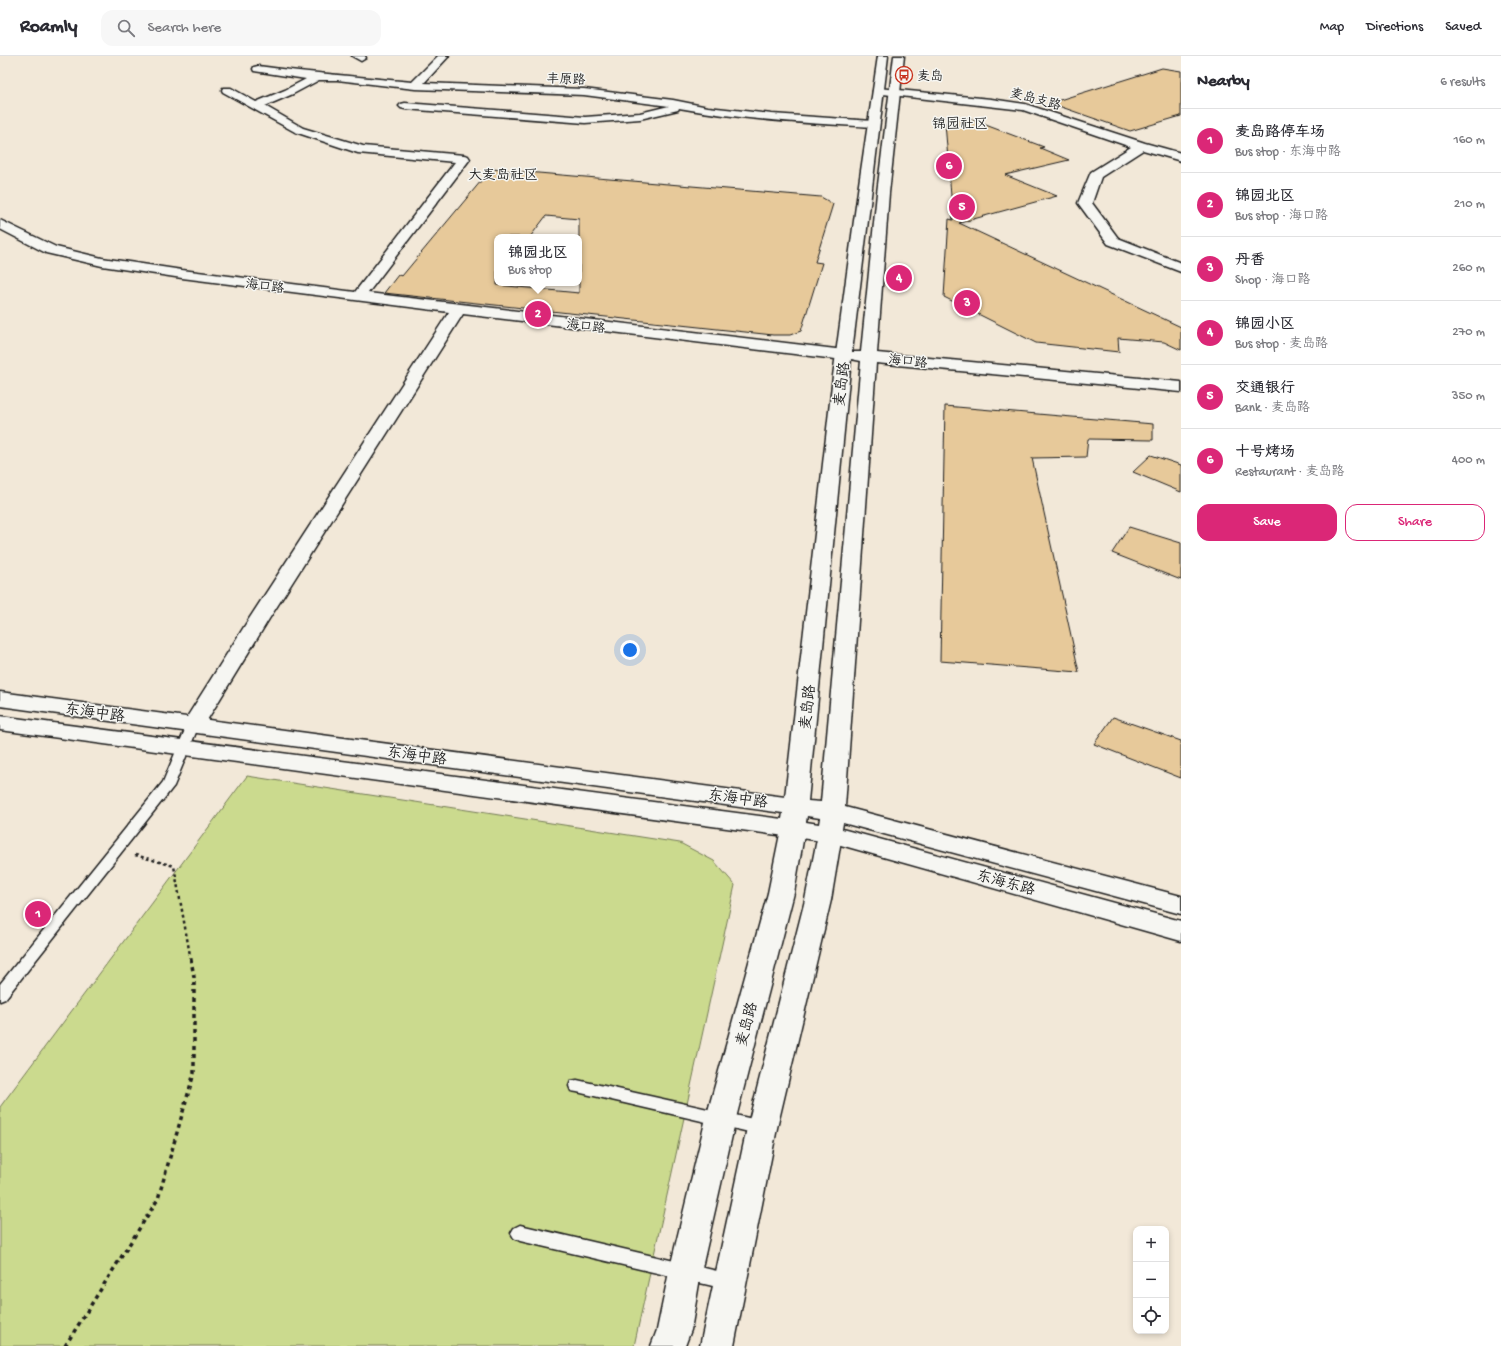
<!DOCTYPE html>
<html lang="en">
<head>
<meta charset="utf-8">
<style>
  :root { --surface:#fff; --page:#f7f7f7; --text:#2b2b33; --muted:#7c7c81; --line:#e1e1e2; --accent:#db2777 }
  body { margin:0; font-family:"Gochi Hand","LXGW WenKai TC",sans-serif; background:var(--page); color:var(--text) }
  .controls { position:absolute; right:12px; bottom:12px; display:grid; overflow:hidden; border-radius:8px; box-shadow:0 2px 6px #0003 }
  .controls button { width:36px; height:36px; display:grid; place-items:center; padding:0; border:0; border-bottom:1px solid var(--line); background:var(--surface); color:var(--text); font:20px sans-serif }
  .you { position:absolute; left:630px; top:594px; width:14px; height:14px; margin:-10px; border:3px solid #fff; border-radius:50%; background:#1a73e8; box-shadow:0 0 0 6px #1a73e833 }
  .badge { display:grid; place-items:center; width:26px; height:26px; border-radius:50%; background:var(--accent); color:#fff; font-size:13px; font-weight:700 }
  .pin { position:absolute; translate:-50% -50%; border:2px solid #fff; box-shadow:0 1px 4px #0006 }
  .popup { position:absolute; left:494px; top:178px; width:88px; height:52px; box-sizing:border-box; display:grid; place-content:center; border-radius:8px; background:var(--surface); filter:drop-shadow(0 1px 3px #0005); font-size:13px; white-space:nowrap; color:var(--muted) }
  .popup b { font-size:15px; color:var(--text) }
  .popup::after { content:''; position:absolute; left:50%; top:100%; margin-left:-8px; border:8px solid transparent; border-top-color:var(--surface) }
  .list { margin:0; padding:0; list-style:none }
  h2 { display:flex; justify-content:space-between; align-items:center; height:52px; margin:0; padding:0 16px; font-size:17px }
  h2 small { font-size:13px; font-weight:400; color:var(--muted) }
  .list li { display:grid; grid-template-columns:26px 1fr auto; gap:12px; align-items:center; box-sizing:border-box; height:64px; padding:0 16px; border-top:1px solid var(--line) }
  .list b { display:block; font-size:15px; white-space:nowrap }
  .list p { margin:0; font-size:13px; white-space:nowrap; color:var(--muted) }
  .list em { font-size:13px; font-style:normal; color:var(--muted) }
  .actions { display:flex; gap:8px; padding:12px 16px }
  .actions a { flex:1; padding:9px 0; border:1px solid var(--accent); border-radius:12px; text-align:center; font-size:14px; color:var(--accent) }
  .actions .main { background:var(--accent); color:#fff }
  .icon { flex:none; width:22px; height:22px; fill:none; stroke:currentColor; stroke-width:2; stroke-linecap:round; stroke-linejoin:round }
  .map { position:relative; flex:none; width:1181px; height:1290px; overflow:hidden }
  header { display:flex; align-items:center; gap:24px; box-sizing:border-box; height:56px; padding:0 20px; background:var(--surface); border-bottom:1px solid var(--line) }
  header strong { font-size:19px }
  nav { display:flex; gap:22px; margin-inline-start:auto; font-size:14px }
  .search { width:280px; height:36px; background:var(--page); display:flex; align-items:center; gap:10px; box-sizing:border-box; padding:0 14px; border-radius:12px; color:var(--muted); font-size:15px }
  main { display:flex }
  aside { flex:1; background:var(--surface) }
  .map>svg:first-child { display:block }
  .green { fill:#cbda8e; stroke:#747b55 }
  .building { fill:#e7c99a; stroke:#1c1c1c; fill-rule:evenodd }
  .lines { fill:none; stroke-linecap:round; stroke-linejoin:round }
  .lane-casing { stroke:#1c1c1c; stroke-width:3 }
  .street-casing { stroke:#1c1c1c; stroke-width:3 }
  .secondary-casing { stroke:#1c1c1c; stroke-width:3 }
  .path-far1 { stroke:#1c1c1c; stroke-width:2.5; stroke-dasharray:3 3; stroke-linecap:butt }
  .path { stroke:#1c1c1c; stroke-width:3.5; stroke-dasharray:4 4; stroke-linecap:butt }
  .lane { fill:#f6f6f2; fill-rule:evenodd }
  .street { fill:#f6f6f2; fill-rule:evenodd }
  .secondary { fill:#f6f6f2; fill-rule:evenodd }
  .labels { text-anchor:middle; stroke-width:3; stroke-linejoin:round; paint-order:stroke }
  .far-poi-label { font-size:13px; fill:#1c1c1c; stroke:#f6f6f2; text-anchor:start }
  .far-street-label { font-size:13px; fill:#1c1c1c; stroke:#f6f6f2 }
  .far-quarter-label { font-size:14px; fill:#1c1c1c; stroke:#f6f6f2 }
  .street-label { font-size:15px; fill:#1c1c1c; stroke:#f6f6f2 }
</style>
</head>
<body>
<header>
<strong>Roamly</strong>
<div class="search"><svg class="icon" aria-label="search" viewBox="0 0 24 24"><circle cx="10" cy="10" r="6"/><path d="M15 15l6 6"/></svg>Search here</div>
<nav><a>Map</a><a>Directions</a><a>Saved</a></nav>
</header>
<main>
<div class="map">
<svg width="1181" height="1290" viewBox="0 0 1181 1290">
  <rect width="100%" height="100%" fill="#f2e8d8"/>
  <filter id="ink" filterUnits="userSpaceOnUse"><feTurbulence type="fractalNoise" baseFrequency=".025" numOctaves="2"/><feDisplacementMap in="SourceGraphic" scale="8" xChannelSelector="R" yChannelSelector="G"/><feConvolveMatrix kernelMatrix="1 2 1 2 8 2 1 2 1" color-interpolation-filters="sRGB"/></filter>
  <g filter="url(#ink)">
    <polygon class="green" points="247,720 680,787 714,805 735,829 634,1290 0,1290 0,1051"/>
    <g class="building">
      <polygon points="1162,12 1181,15 1181,60 1130,75 1050,47"/>
      <polygon points="967,62 1044,91 1040,92 1069,104 1005,119 1057,140 959,167 1181,271 1181,294 1164,286 1118,282 1119,296 1036,287 944,241 949,163 953,164 945,67"/>
      <path d="M491 113 821 141 833 148 815 206 822 207 801 275 790 279H773L384 237 398 219 402 220ZM546 160 579 163V237L497 229V181H530Z"/>
      <polygon points="945,350 1153,368 1153,384 1088,383 1086,401 1032,402 1079,616 940,605"/>
      <polygon points="1151,399 1181,409 1181,436 1133,416"/>
      <polygon points="1129,471 1181,487 1181,524 1112,497"/>
      <polygon points="1113,661 1181,685 1181,722 1094,688"/>
    </g>
    <g class="lines">
      <g class="lane-casing">
        <g id="lane">
          <polygon points="193,665 197,666 199,669 174,730 5,943 0,945 0,928 163,726 187,669 189,666"/>
          <polygon points="577,1024 762,1065 768,1067 770,1072 768,1077 762,1079 577,1036 571,1035 569,1030 571,1025"/>
          <polygon points="520,1169 730,1218 736,1220 739,1226 736,1232 730,1234 520,1185 514,1182 511,1177 514,1172"/>
        </g>
      </g>
      <g class="street-casing">
        <g id="street">
          <polygon points="352,0 365,0 366,2 361,5"/>
          <path d="M438 0H449L424 27 584 33 673 44 708 51 772 58 873 65 877 66 879 68 877 70 873 71C808 67 743 64 679 52L678 54 640 63 585 67 405 53 401 52 399 50 401 48 405 47 585 61 640 57 669 50 584 39 415 33 337 24H319L293 38 265 50 303 72 363 90 464 99 468 100 470 103 368 237 844 294 850 296 852 299 850 302 844 304 463 258 269 563 201 674 193 676 185 674 182 669 249 563 449 256 182 222 102 210 46 197 0 173V164L56 191 102 202 182 214 355 236 455 106 358 97 295 76 223 36 222 34 223 32H231L256 46 285 34 306 23 254 15 253 13 254 11 258 10C309 17 361 21 412 26Z"/>
          <polygon points="878,32 991,43 1025,48 1145,87 1181,97 1181,105 1143,94 1101,121 1092,147 1118,182 1181,207 1181,216 1108,188 1078,147 1091,116 1131,91 1023,54 874,37 873,35"/>
          <polygon points="793,765 802,767 805,773 794,837 736,1062 701,1216 691,1274 685,1290 651,1290 657,1274 669,1216 706,1062 768,837 781,773 784,767"/>
          <polygon points="830,770 839,772 842,778 831,844 777,1072 734,1290 700,1290 747,1072 805,844 818,778 821,772"/>
        </g>
      </g>
      <g class="secondary-casing">
        <path id="secondary" d="M878 0H888L852 296H861L877 137 894 0H904L889 137 877 297 1181 326V336L876 307 845 751 1181 840V858L843 767 842 773 1181 865V885L830 786 0 674V660L782 763 783 757 0 650V636L785 741 833 320 858 135ZM851 303 861 305 821 746 808 745ZM807 760 820 762 819 768 806 766Z"/>
      </g>
      <polyline class="path-far1" points="135,799 174,810 190,899"/>
      <polyline class="path" points="65,1290 158,1143 194,1017 194,921 190,898"/>
      <use href="#lane" class="lane"/>
      <use href="#street" class="street"/>
      <use href="#secondary" class="secondary"/>
    </g>
  </g>
  <defs>
    <g id="bus-ring" transform="scale(0.9)"><circle r="9.5" fill="#f6f6f2" stroke="#c8321e" stroke-width="1.5"/><path d="M-5-6H5V4H4V6H2V4H-2V6H-4V4H-5ZM-3.5-4V0h7V-4ZM-3.5 1.2v1.5H-2V1.2ZM2 1.2v1.5H3.5V1.2Z" fill="#c8321e"/></g>
  </defs>
  <g fill-rule="evenodd">
    <use href="#bus-ring" x="904" y="19"/>
  </g>
  <g class="labels">
    <g class="far-poi-label">
      <text x="917" y="24">麦岛</text>
    </g>
    <g class="far-street-label">
      <text transform="translate(566 22) rotate(2)" y="5">丰原路</text>
      <text transform="translate(1036 42) rotate(15)" y="5">麦岛支路</text>
      <text transform="translate(265 229) rotate(7)" y="5">海口路</text>
      <text transform="translate(586 269) rotate(7)" y="5">海口路</text>
      <text transform="translate(908 304) rotate(6)" y="5">海口路</text>
    </g>
    <g class="far-quarter-label">
      <text x="960" y="72">锦园社区</text>
      <text x="503" y="123">大麦岛社区</text>
    </g>
    <g class="street-label">
      <text transform="translate(841 328) rotate(-83)" y="5">麦岛路</text>
      <text transform="translate(807 651) rotate(-84)" y="5">麦岛路</text>
      <text transform="translate(95 656) rotate(8)" y="5">东海中路</text>
      <text transform="translate(417 699) rotate(8)" y="5">东海中路</text>
      <text transform="translate(738 742) rotate(8)" y="5">东海中路</text>
      <text transform="translate(1006 826) rotate(15)" y="5">东海东路</text>
      <text transform="translate(746 968) rotate(-75)" y="5">麦岛路</text>
    </g>
  </g>
</svg>
<div class="controls">
<button>+</button>
<button>−</button>
<button><svg class="icon" aria-label="locate" viewBox="0 0 24 24"><circle cx="12" cy="12" r="6"/><path d="M12 2v4M12 18v4M2 12h4M18 12h4"/></svg></button>
</div>
<div class="you"></div>
<div class="pin badge" style="left:38px;top:858px">1</div>
<div class="pin badge" style="left:538px;top:258px">2</div>
<div class="popup"><b>锦园北区</b>Bus stop</div>
<div class="pin badge" style="left:967px;top:247px">3</div>
<div class="pin badge" style="left:899px;top:222px">4</div>
<div class="pin badge" style="left:962px;top:151px">5</div>
<div class="pin badge" style="left:949px;top:110px">6</div>
</div>
<aside>
<h2>Nearby<small>6 results</small></h2>
<ul class="list">
<li><span class="badge">1</span><div><b>麦岛路停车场</b><p>Bus stop · 东海中路</p></div><em>160 m</em></li>
<li><span class="badge">2</span><div><b>锦园北区</b><p>Bus stop · 海口路</p></div><em>210 m</em></li>
<li><span class="badge">3</span><div><b>丹香</b><p>Shop · 海口路</p></div><em>260 m</em></li>
<li><span class="badge">4</span><div><b>锦园小区</b><p>Bus stop · 麦岛路</p></div><em>270 m</em></li>
<li><span class="badge">5</span><div><b>交通银行</b><p>Bank · 麦岛路</p></div><em>350 m</em></li>
<li><span class="badge">6</span><div><b>十号烤场</b><p>Restaurant · 麦岛路</p></div><em>400 m</em></li>
</ul>
<div class="actions"><a class="main">Save</a><a>Share</a></div>
</aside>
</main>
</body>
</html>
